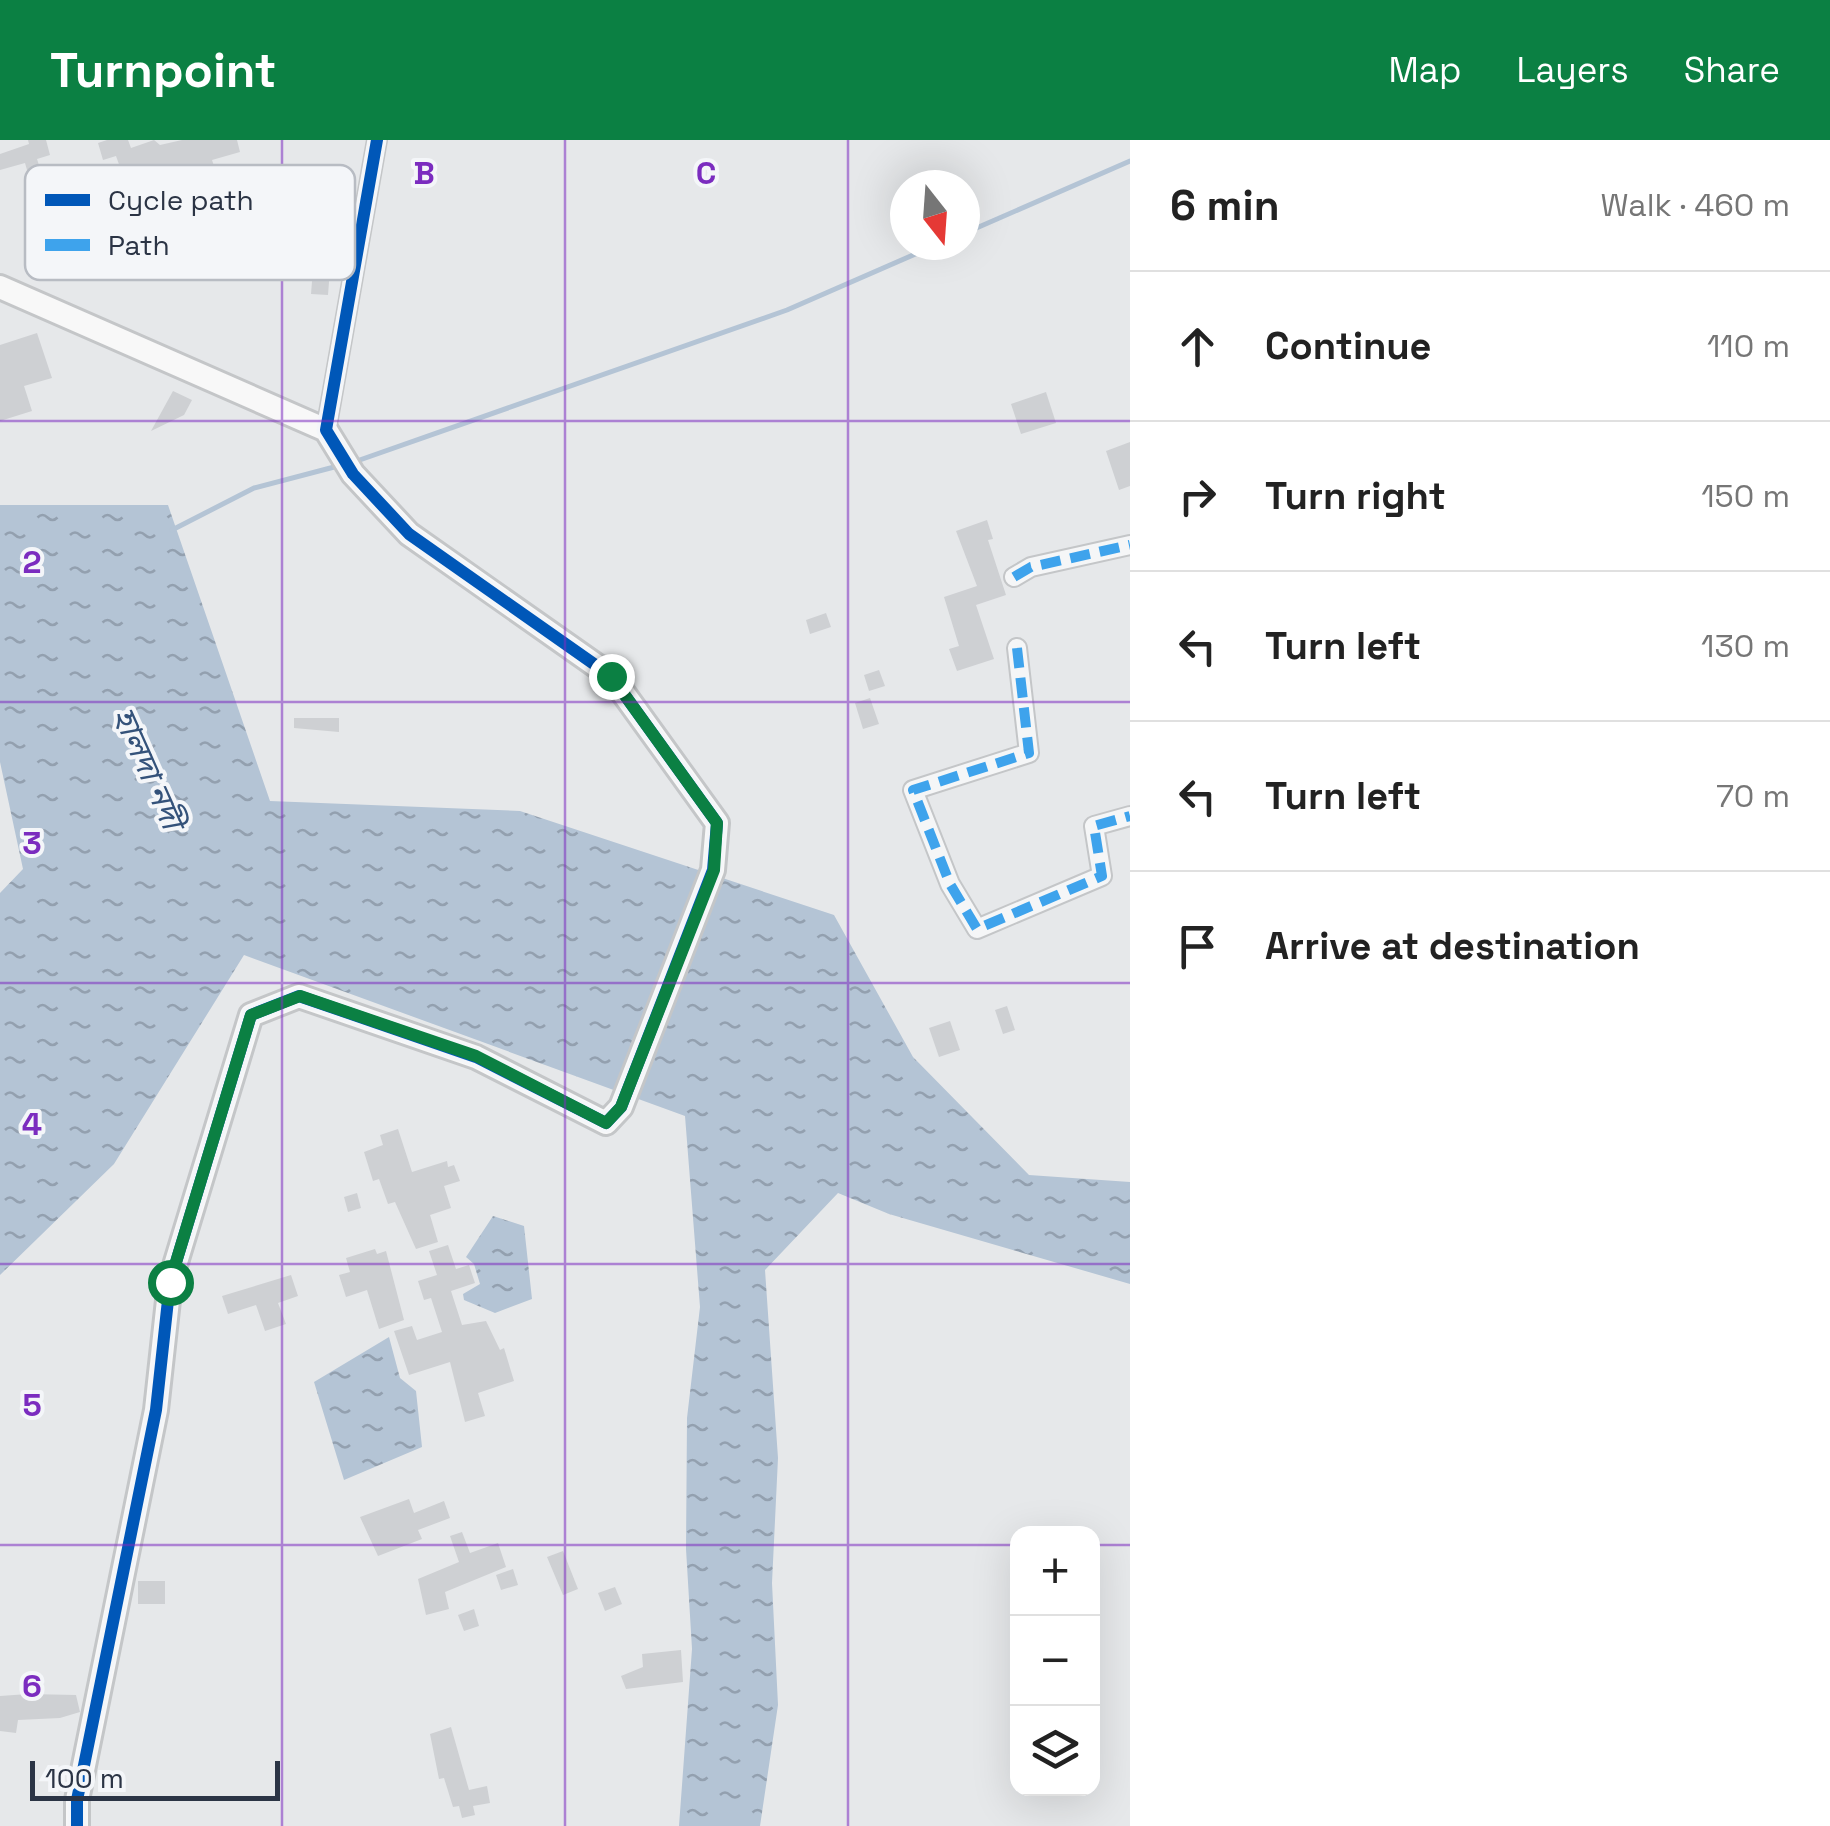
<!DOCTYPE html>
<html lang="en">
<head>
<meta charset="utf-8">
<style>
  :root { --surface:#fff; --page:#f6f6f6; --text:#222; --muted:#767676; --line:#e0e0e0; --accent:#0b8043 }
  body { margin:0; font-family:"Space Grotesk","Noto Sans Bengali",sans-serif; background:var(--page); color:var(--text) }
  .controls { position:absolute; right:30px; bottom:30px; display:grid; overflow:hidden; border-radius:20px; box-shadow:0 10px 40px #0002 }
  .controls button { width:90px; height:90px; display:grid; place-items:center; padding:0; border:0; border-bottom:2px solid var(--line); background:var(--surface); color:var(--text); font:50px sans-serif }
  .compass { position:absolute; left:890px; top:30px; width:90px; height:90px; border-radius:50%; background:var(--surface); box-shadow:0 10px 40px #0002; rotate:163deg }
  .scale { position:absolute; left:30px; bottom:25px; width:250px; box-sizing:border-box; padding-left:10px; border:5px solid #2b3445; border-top:0; font-size:28px; line-height:35px; white-space:nowrap; color:#2b3445; -webkit-text-stroke:8px #f4f6f9; paint-order:stroke }
  .stop { position:absolute; width:30px; height:30px; margin:-22px; border:8px solid #0b8043; border-radius:50%; background:#fff }
  .stop.end { background:#0b8043; border-color:#fff; box-shadow:0 2px 10px #0008 }
  .list { margin:0; padding:0; list-style:none }
  h2 { display:flex; justify-content:space-between; align-items:center; height:130px; margin:0; padding:0 40px; font-size:42px }
  h2 small { font-size:32px; font-weight:400; color:var(--muted) }
  .list li { display:grid; grid-template-columns:65px 1fr auto; gap:30px; align-items:center; box-sizing:border-box; height:150px; padding:0 40px; border-top:2px solid var(--line) }
  .list b { display:block; font-size:38px; white-space:nowrap }
  .list em { font-size:32px; font-style:normal; color:var(--muted) }
  .icon { flex:none; width:55px; height:55px; fill:none; stroke:currentColor; stroke-width:2; stroke-linecap:round; stroke-linejoin:round }
  .map { position:relative; flex:none; width:1130px; height:1686px; overflow:hidden }
  header { display:flex; align-items:center; gap:60px; box-sizing:border-box; height:140px; padding:0 50px; background:var(--accent); color:#fff }
  header strong { font-size:48px }
  nav { display:flex; gap:55px; margin-inline-start:auto; font-size:35px }
  main { display:flex }
  aside { flex:1; background:var(--surface) }
  .map>svg:first-child { display:block }
  .water { fill:url(#water-ripples) }
  .lines { fill:none; stroke-linecap:round; stroke-linejoin:round }
  .stream { stroke:#b4c4d5; stroke-width:5 }
  .building { fill:#ced0d3 }
  .street-casing { stroke:#c4c6c8; stroke-width:22 }
  .secondary-casing { stroke:#c4c6c8; stroke-width:28 }
  .street { stroke:#f5f6f7; stroke-width:18 }
  .secondary { stroke:#f8f8f8; stroke-width:22 }
  .quiet { stroke:#3ea3ec; stroke-width:10; stroke-dasharray:20 10; stroke-linecap:butt }
  .cycleway-casing { stroke:#f4f6f9; stroke-width:19 }
  .cycleway { stroke:#0057b8; stroke-width:12 }
  .route { stroke:#0b8043; stroke-width:12 }
  .grid { fill:none; stroke:#7b2cbf; stroke-width:2.5; stroke-opacity:0.55 }
  .labels { text-anchor:middle; stroke-width:8; stroke-linejoin:round; paint-order:stroke }
  .water-label { font-size:32px; font-style:italic; fill:#34527a; stroke:#f4f6f9 }
  .key { fill:#f4f6f9; stroke:#b8bcc3; stroke-width:2.5 }
  .key-label { font-size:28px; fill:#2b3445 }
  .grid-label { font-size:32px; text-anchor:middle; font-weight:bold; fill:#7b2cbf; stroke:#f4f6f9; stroke-width:8; stroke-linejoin:round; paint-order:stroke }
</style>
</head>
<body>
<header>
<strong>Turnpoint</strong>
<nav><a>Map</a><a>Layers</a><a>Share</a></nav>
</header>
<main>
<div class="map">
<svg width="1130" height="1686" viewBox="0 0 1130 1686">
  <defs>
    <pattern id="water-ripples" width="26" height="14" patternUnits="userSpaceOnUse" patternTransform="scale(2.5)"><rect width="26" height="14" fill="#b4c4d5"/><path d="M2 4q2-2 4 0t4 0M15 11q2-2 4 0t4 0" fill="none" stroke="#93a0af"/></pattern>
  </defs>
  <rect width="100%" height="100%" fill="#e6e8ea"/>
  <g class="water">
    <polygon points="0,365 168,365 270,661 520,671 834,775 913,917 1029,1035 1130,1042 1130,1144 889,1074 838,1053 765,1130 778,1318 772,1443 778,1565 760,1686 679,1686 692,1509 686,1409 687,1278 700,1167 685,976 244,815 114,1024 0,1135 0,753 23,729 0,622"/>
    <polygon points="493,1076 524,1086 532,1159 495,1173 464,1160 463,1154 480,1144 474,1124 466,1117"/>
    <polygon points="389,1197 400,1238 416,1251 422,1307 344,1340 314,1242"/>
  </g>
  <g class="lines">
    <g class="stream">
      <polyline points="965,93 1130,21"/>
      <polyline points="354,322 787,170 936,105"/>
      <polyline points="172,390 254,348 338,326"/>
    </g>
  </g>
  <g class="building">
    <polygon points="28,0 46,0 50,15 37,19 46,47 33,51 25,23 0,30 0,14 29,4"/>
    <polygon points="107,0 128,0 131,8 154,0 160,5 182,0 237,0 240,12 212,20 220,44 195,52 188,30 159,39 156,31 125,41 116,16 103,20 98,3"/>
    <polygon points="313,129 330,129 328,155 311,154"/>
    <polygon points="37,193 52,238 24,246 32,271 0,281 0,205"/>
    <polygon points="173,251 192,260 184,275 151,291"/>
    <polygon points="1046,252 1056,283 1021,294 1011,264"/>
    <polygon points="1130,302 1130,346 1119,350 1106,311"/>
    <polygon points="987,380 993,399 988,400 1006,455 976,465 994,519 957,531 949,509 959,506 944,457 977,446 956,391"/>
    <polygon points="826,473 831,487 810,494 806,480"/>
    <polygon points="879,530 885,546 869,551 864,535"/>
    <polygon points="870,558 879,584 863,589 855,563"/>
    <polygon points="294,578 339,578 339,592 294,588"/>
    <polygon points="1007,866 1015,890 1003,894 995,870"/>
    <polygon points="950,881 960,910 939,917 929,888"/>
    <polygon points="398,989 412,1032 447,1021 448,1027 454,1025 460,1041 444,1046 451,1068 430,1075 438,1102 416,1109 395,1062 388,1064 379,1039 373,1041 364,1012 383,1005 380,995"/>
    <polygon points="357,1053 361,1068 348,1072 344,1057"/>
    <polygon points="448,1105 456,1129 469,1125 475,1143 451,1151 462,1185 486,1181 500,1210 504,1208 514,1241 478,1253 485,1276 465,1282 450,1222 409,1235 394,1191 412,1186 417,1200 442,1192 431,1158 424,1160 418,1141 437,1135 429,1111"/>
    <polygon points="375,1109 377,1114 386,1111 404,1180 379,1189 367,1150 346,1157 339,1135 350,1132 346,1118"/>
    <polygon points="291,1135 298,1156 278,1163 286,1184 265,1191 256,1165 228,1174 222,1156"/>
    <polygon points="409,1359 414,1373 444,1361 450,1378 418,1390 422,1399 378,1416 360,1377"/>
    <polygon points="462,1392 470,1413 498,1403 506,1427 445,1452 449,1469 426,1475 418,1439 459,1422 450,1396"/>
    <polygon points="563,1411 578,1449 563,1455 547,1417"/>
    <polygon points="513,1429 518,1445 501,1450 496,1435"/>
    <rect x="138" y="1441" width="27" height="23"/>
    <polygon points="615,1447 622,1464 605,1471 598,1453"/>
    <polygon points="474,1469 479,1486 464,1491 458,1475"/>
    <polygon points="681,1510 683,1542 626,1549 621,1536 643,1527 642,1514"/>
    <polygon points="28,1554 76,1555 80,1572 60,1578 18,1580 16,1593 0,1591 0,1556"/>
    <polygon points="451,1587 469,1650 487,1646 490,1663 473,1666 475,1675 462,1678 459,1666 453,1667 444,1638 439,1639 430,1594"/>
  </g>
  <g class="lines">
    <g class="street-casing">
      <g id="street">
        <polyline points="326,290 377,0"/>
        <polyline points="1014,437 1031,427 1130,405"/>
        <polyline points="1017,508 1029,613 913,650 950,744 977,789 1102,736 1094,686 1130,676"/>
      </g>
    </g>
    <g class="secondary-casing">
      <polyline id="secondary" points="0,147 326,290 353,334 409,394 611,536 717,683 713,730 621,967 606,983 476,917 299,856 251,875 170,1142 156,1270 77,1660 77,1686"/>
    </g>
    <use href="#street" class="street"/>
    <use href="#secondary" class="secondary"/>
    <g class="quiet">
      <polyline points="1014,437 1031,427 1130,405"/>
      <polyline points="1017,508 1029,613 913,650 950,744 977,789 1102,736 1094,686 1130,676"/>
    </g>
    <g class="cycleway-casing">
      <polyline id="cycleway" points="77,1686 77,1660 156,1270 170,1142 251,875 299,856 476,917 606,983 621,967 713,730 717,683 611,536 409,394 353,334 326,290 377,0"/>
    </g>
    <use href="#cycleway" class="cycleway"/>
  </g>
  <g class="lines">
    <polyline class="route" points="170,1142 251,875 300,856 476,916 606,983 621,967 714,730 717,683 611,536"/>
  </g>
  <path class="grid" d="M282 0V1686M565 0V1686M848 0V1686M0 281H1130M0 562H1130M0 843H1130M0 1124H1130M0 1405H1018M1092 1405H1130"/>
  <g class="labels">
    <g class="water-label">
      <text transform="translate(148 628) rotate(66)" y="11">হালদা নদী</text>
    </g>
  </g>
  <rect x="25" y="25" width="330" height="115" rx="15" class="key"/>
  <rect x="45" y="54" width="45" height="12" fill="#0057b8"/>
  <rect x="45" y="99" width="45" height="12" fill="#3ea3ec"/>
  <g class="key-label">
    <text x="108" y="70">Cycle path</text>
    <text x="108" y="115">Path</text>
  </g>
  <g class="grid-label">
    <text x="424" y="44">B</text>
    <text x="706" y="44">C</text>
    <text x="32" y="433">2</text>
    <text x="32" y="714">3</text>
    <text x="32" y="995">4</text>
    <text x="32" y="1276">5</text>
    <text x="32" y="1557">6</text>
  </g>
</svg>
<div class="controls">
<button>+</button>
<button>−</button>
<button><svg class="icon" aria-label="layers" viewBox="0 0 24 24"><path d="M12 4l9 5-9 5-9-5zM3 14l9 5 9-5"/></svg></button>
</div>
<svg class="compass" viewBox="-18 -18 36 36"><path d="M0-13l5 13h-10z" fill="#e53935"/><path d="M0 13l5-13h-10z" fill="#767676"/></svg>
<div class="scale">100 m</div>
<div class="stop" style="left:170px;top:1142px"></div>
<div class="stop end" style="left:611px;top:536px"></div>
</div>
<aside>
<h2>6 min<small>Walk · 460 m</small></h2>
<ul class="list">
<li><svg class="icon" aria-label="ahead" viewBox="0 0 24 24"><path d="M12 20V5M6 11l6-6 6 6"/></svg><div><b>Continue</b></div><em>110 m</em></li>
<li><svg class="icon" aria-label="right" viewBox="0 0 24 24"><path d="M7 20v-9h11M14 6l5 5-5 5"/></svg><div><b>Turn right</b></div><em>150 m</em></li>
<li><svg class="icon" aria-label="left" viewBox="0 0 24 24"><path d="M17 20v-9H6M10 6l-5 5 5 5"/></svg><div><b>Turn left</b></div><em>130 m</em></li>
<li><svg class="icon" aria-label="left" viewBox="0 0 24 24"><path d="M17 20v-9H6M10 6l-5 5 5 5"/></svg><div><b>Turn left</b></div><em>70 m</em></li>
<li><svg class="icon" aria-label="arrive" viewBox="0 0 24 24"><path d="M6 21V4h12l-3 4 3 4H6"/></svg><div><b>Arrive at destination</b></div></li>
</ul>
</aside>
</main>
</body>
</html>
